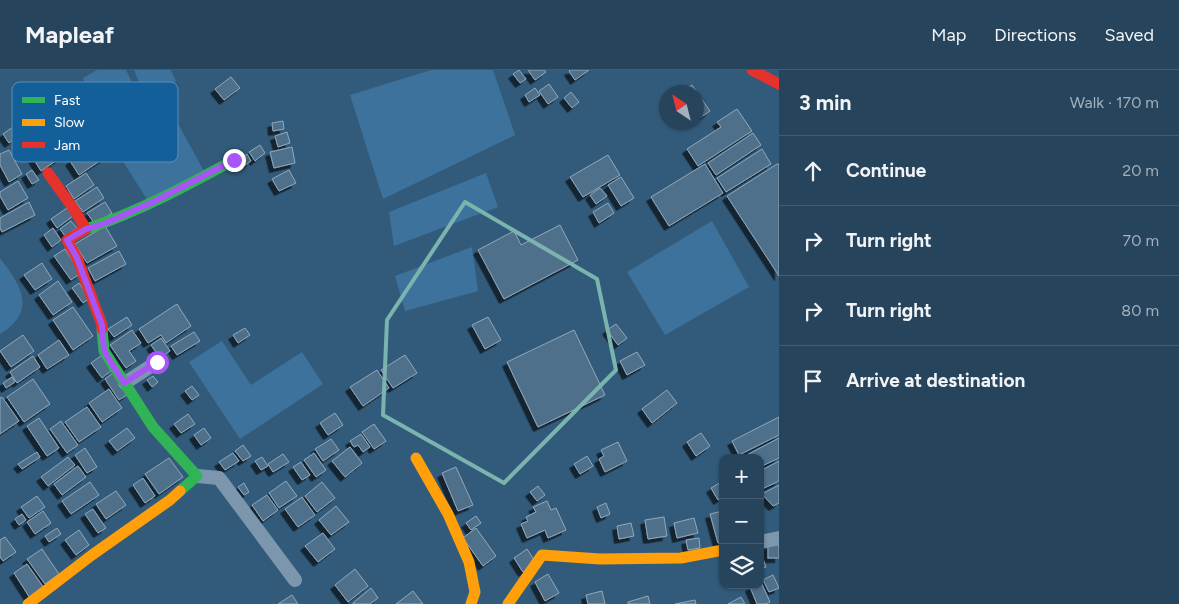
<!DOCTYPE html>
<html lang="en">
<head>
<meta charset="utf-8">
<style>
  :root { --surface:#26445c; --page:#2e4b62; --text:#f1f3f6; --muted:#a4b0bb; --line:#425c72 }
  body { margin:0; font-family:Figtree,sans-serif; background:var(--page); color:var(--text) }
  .controls { position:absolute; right:15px; bottom:15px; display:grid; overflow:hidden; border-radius:10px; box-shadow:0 1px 4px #0004 }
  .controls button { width:45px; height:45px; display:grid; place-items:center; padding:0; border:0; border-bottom:1px solid var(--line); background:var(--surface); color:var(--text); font:25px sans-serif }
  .compass { position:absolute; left:659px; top:15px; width:45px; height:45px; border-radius:50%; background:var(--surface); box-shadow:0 1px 4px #0004; rotate:325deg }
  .stop { position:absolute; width:15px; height:15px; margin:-11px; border:4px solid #a855f7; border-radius:50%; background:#fff }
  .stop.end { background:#a855f7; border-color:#fff; box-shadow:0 1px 5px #0008 }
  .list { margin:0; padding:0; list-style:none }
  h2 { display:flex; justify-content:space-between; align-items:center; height:65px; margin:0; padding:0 20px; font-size:21px }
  h2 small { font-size:16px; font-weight:400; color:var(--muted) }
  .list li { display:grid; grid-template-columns:32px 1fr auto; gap:15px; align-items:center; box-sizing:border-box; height:70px; padding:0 20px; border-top:1px solid var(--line) }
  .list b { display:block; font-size:19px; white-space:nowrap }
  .list em { font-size:16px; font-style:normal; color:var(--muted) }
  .icon { flex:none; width:28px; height:28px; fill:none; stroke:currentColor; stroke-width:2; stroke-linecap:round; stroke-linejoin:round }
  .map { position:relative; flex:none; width:779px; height:534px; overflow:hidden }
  header { display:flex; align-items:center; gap:30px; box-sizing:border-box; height:70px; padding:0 25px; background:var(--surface); border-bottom:1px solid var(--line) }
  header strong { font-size:24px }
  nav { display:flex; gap:28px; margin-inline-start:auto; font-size:18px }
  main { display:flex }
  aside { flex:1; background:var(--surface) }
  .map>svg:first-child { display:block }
  .water { fill:#3c729b }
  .building { fill:#4f708a; stroke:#91a8ba; filter:url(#shadow) }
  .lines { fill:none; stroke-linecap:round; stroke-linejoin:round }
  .street { stroke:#7c97ad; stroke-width:14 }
  .fast { stroke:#30b455; stroke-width:11 }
  .slow { stroke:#ff9f0a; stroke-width:11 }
  .jam { stroke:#e5322d; stroke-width:11 }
  .route { stroke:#a855f7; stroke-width:6 }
  .marked { fill:none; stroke:#7bb4af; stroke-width:4; stroke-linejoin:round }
  .key { fill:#135f9a; stroke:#5a8fb8; stroke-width:1 }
  .key-label { font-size:14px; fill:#fff }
</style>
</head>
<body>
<header>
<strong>Mapleaf</strong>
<nav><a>Map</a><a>Directions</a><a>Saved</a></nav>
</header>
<main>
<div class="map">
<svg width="779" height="534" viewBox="0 0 779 534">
  <defs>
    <filter id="shadow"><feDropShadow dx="-4.5" dy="4.5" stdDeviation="0" flood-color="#0009"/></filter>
  </defs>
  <rect width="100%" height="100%" fill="#325b7b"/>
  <g class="water">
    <polygon points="97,0 126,0 146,41 171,41 204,101 148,131 103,60 83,8"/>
    <polygon points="134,0 171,0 176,11 164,24 140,15"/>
    <polygon points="431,0 493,0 515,65 383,129 350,25"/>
    <polygon points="486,103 498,137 394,176 389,142"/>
    <polygon points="712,151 749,217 665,265 627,202"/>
    <polygon points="472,177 478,221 405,241 395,206"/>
    <path d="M0 188C14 207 35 232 13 254 9 258 5 261 0 264Z"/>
    <polygon points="222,271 251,315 302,282 323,314 240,369 189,292"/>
  </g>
  <g class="building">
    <polygon points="519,0 526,9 520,13 513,4"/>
    <polygon points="528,0 544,0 546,2 535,10"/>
    <polygon points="570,0 589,0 575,10 569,1"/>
    <polygon points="231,7 240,18 224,30 215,19"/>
    <polygon points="549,14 558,27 548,34 539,21"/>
    <polygon points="692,15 710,41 697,50 696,48 696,22 681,22"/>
    <polygon points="535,18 540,25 529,32 525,25"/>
    <polygon points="571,22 579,32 572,38 564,28"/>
    <polygon points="737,39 752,61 698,96 687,79 721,57 717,52"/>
    <polygon points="27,47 33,56 9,73 3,64"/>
    <polygon points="283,51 284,59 273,61 272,53"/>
    <polygon points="287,62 290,73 278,77 275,66"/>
    <polygon points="753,63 761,75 716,105 708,93"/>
    <polygon points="103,68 113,82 79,105 70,91"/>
    <polygon points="56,74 63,86 41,101 33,88"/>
    <polygon points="260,75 265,83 255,91 249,82"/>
    <polygon points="292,77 295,93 274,98 270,82"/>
    <polygon points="762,79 771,94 726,122 717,108"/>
    <polygon points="9,80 22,104 9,112 0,95 0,84"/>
    <polygon points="247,84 251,91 244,96 239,90"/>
    <polygon points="608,85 620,105 583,127 570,107"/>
    <polygon points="705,94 723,123 669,156 651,127"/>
    <polygon points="777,94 779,94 779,206 727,126"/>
    <polygon points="32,100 39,110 32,114 26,104"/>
    <polygon points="289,100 296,113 279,121 272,109"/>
    <polygon points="86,103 94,115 74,129 66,116"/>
    <polygon points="621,107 634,128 621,136 608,115"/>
    <polygon points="18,111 28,128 8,140 0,126 0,122"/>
    <polygon points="97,117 104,128 83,142 75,131"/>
    <polygon points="600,118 607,126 596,134 590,125"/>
    <polygon points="29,132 35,145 2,162 0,158 0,148"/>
    <polygon points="105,132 112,143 95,154 87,143"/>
    <polygon points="608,133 614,143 599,153 593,142"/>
    <polygon points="67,138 73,146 57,158 51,149"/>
    <polygon points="71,151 77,158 65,166 60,159"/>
    <polygon points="560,155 578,190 504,229 478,180 514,161 521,175"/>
    <polygon points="105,156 117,176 87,193 75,174"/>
    <polygon points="53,158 61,170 52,177 44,165"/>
    <polygon points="65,179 81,203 71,210 54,186"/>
    <polygon points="119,181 126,194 95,211 88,198"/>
    <polygon points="42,193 52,209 35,220 24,205"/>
    <polygon points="58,211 72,232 53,245 39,225"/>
    <polygon points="79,213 90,228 83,233 72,218"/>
    <polygon points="177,234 191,256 166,273 161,265 148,273 139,259"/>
    <polygon points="73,237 93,266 73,280 53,250"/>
    <polygon points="127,247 132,255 114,267 108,259"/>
    <polygon points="488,247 501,270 485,279 472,255"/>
    <polygon points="616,254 627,268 618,275 607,260"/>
    <polygon points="245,258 250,265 238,273 233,265"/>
    <polygon points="132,260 141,273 129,281 136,291 126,298 110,275"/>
    <polygon points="574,260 605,325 538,357 507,292"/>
    <polygon points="194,262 200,271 177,285 171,276"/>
    <polygon points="23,265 34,281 11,297 0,281"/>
    <polygon points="161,268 170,281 160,288 151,275"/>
    <polygon points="59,270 69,285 47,299 38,285"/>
    <polygon points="637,282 645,295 627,305 620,291"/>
    <polygon points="102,285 112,300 102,308 91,293"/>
    <polygon points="405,285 417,303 393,318 381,300"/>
    <polygon points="33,286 40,297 17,313 10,302"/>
    <polygon points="377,300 389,318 363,336 350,317"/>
    <polygon points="113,303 128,324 119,330 105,309"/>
    <polygon points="153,306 158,312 152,317 147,310"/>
    <polygon points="12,307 15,312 6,318 3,313"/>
    <polygon points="33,309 50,334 24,352 7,327"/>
    <polygon points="192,316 199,325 192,330 185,321"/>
    <polygon points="109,319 122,338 102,352 89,333"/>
    <polygon points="667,320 677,333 652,353 642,339"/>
    <polygon points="2,327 19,351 0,364 0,328"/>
    <polygon points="87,337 101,357 79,372 65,352"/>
    <polygon points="335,343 343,355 328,365 320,353"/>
    <polygon points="188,344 195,354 181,363 174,354"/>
    <polygon points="779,347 779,365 739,385 732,371"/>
    <polygon points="39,348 59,378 47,386 27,356"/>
    <polygon points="61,351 78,375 67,383 50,359"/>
    <polygon points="374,354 386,371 374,379 362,362"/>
    <polygon points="127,358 135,368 117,381 109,371"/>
    <polygon points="204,358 211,368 201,375 194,365"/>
    <polygon points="701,363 710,376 696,386 687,372"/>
    <polygon points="361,364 370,377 363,382 358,375 354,377 350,371"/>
    <polygon points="779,368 779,388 760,397 760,388 741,388"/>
    <polygon points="331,369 339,380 323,391 315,379"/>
    <polygon points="618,372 627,391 605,402 599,389 604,386 601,380"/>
    <polygon points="243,375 251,386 243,391 235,381"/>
    <polygon points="350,377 362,393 345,407 332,391"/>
    <polygon points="85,378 97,397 87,403 75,385"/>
    <polygon points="37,382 40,387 22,399 18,394"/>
    <polygon points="233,383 239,391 225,400 219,392"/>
    <polygon points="314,383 326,400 316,407 304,390"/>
    <polygon points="283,384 289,392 273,402 268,394"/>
    <polygon points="587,386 593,396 580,404 574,394"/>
    <polygon points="68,387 75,395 48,416 41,407"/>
    <polygon points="262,387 268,396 261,400 255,391"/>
    <polygon points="169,388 183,407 159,424 145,404"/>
    <polygon points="779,391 779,411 760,420 760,401"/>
    <polygon points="301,392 310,405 302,410 293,397"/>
    <polygon points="78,396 86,407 62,425 54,414"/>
    <polygon points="456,397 473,435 458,441 442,403"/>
    <polygon points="143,408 155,426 145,433 133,415"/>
    <polygon points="286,411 297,426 279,438 269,423"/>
    <polygon points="723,411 723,427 718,430 711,418"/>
    <polygon points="90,412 99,425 71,444 62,431"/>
    <polygon points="322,412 335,428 317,442 305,426"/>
    <polygon points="244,413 249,422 244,425 238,417"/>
    <polygon points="779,415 779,433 773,436 762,424"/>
    <polygon points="538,416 545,425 537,431 530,422"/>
    <polygon points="116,421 126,435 106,449 96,434"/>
    <polygon points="267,425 278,440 263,451 252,435"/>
    <polygon points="37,426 45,437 29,448 21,437"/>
    <polygon points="302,427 315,445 298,457 285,439"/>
    <polygon points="547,431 551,440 556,438 566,460 548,468 545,460 527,468 521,454 528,451 526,447 536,442 533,437"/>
    <polygon points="606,433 610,444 601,448 597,437"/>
    <polygon points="336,436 349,452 331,465 319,450"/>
    <polygon points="93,439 106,458 98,463 85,444"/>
    <polygon points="43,441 51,453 35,464 27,452"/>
    <polygon points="723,441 723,471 718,473 710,444"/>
    <polygon points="22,444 26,450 19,455 15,449"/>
    <polygon points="476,446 481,453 471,460 466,453"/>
    <polygon points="664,447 667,466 648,469 645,450"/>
    <polygon points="694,448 698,463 677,468 674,453"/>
    <polygon points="631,453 634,466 619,469 617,456"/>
    <polygon points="57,458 61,464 49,472 45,466"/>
    <polygon points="476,458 496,486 483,496 463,468"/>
    <polygon points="79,460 89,475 76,485 65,470"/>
    <polygon points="323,463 335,479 318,492 305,476"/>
    <polygon points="5,467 16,482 3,491 0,487 0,470"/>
    <polygon points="699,468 700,478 688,480 686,470"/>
    <rect x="768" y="475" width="11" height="13"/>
    <polygon points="42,479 59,504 45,514 27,489"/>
    <polygon points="527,479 536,493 523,502 514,488"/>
    <polygon points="760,481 766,497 760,499"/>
    <polygon points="27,494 44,518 30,528 14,503"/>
    <polygon points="355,499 368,516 348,532 335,515"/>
    <polygon points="548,504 559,523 545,531 535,512"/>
    <polygon points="773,505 779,518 769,522 763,510"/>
    <polygon points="761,512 770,532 766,534 757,534 750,517 754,515 760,515"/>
    <polygon points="371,518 378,528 370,534 353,534 353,533"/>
    <polygon points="413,521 423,534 396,534"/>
    <polygon points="602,521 605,534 588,534 586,525"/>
    <polygon points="292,525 298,534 278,534"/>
    <polygon points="648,526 650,534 628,534 628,532"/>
    <polygon points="741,527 745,534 728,534"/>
    <polygon points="695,530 696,534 675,534"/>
  </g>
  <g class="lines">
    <g class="street">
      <polyline points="125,313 157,292"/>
      <polyline points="197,406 219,408 295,510"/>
      <polyline points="760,472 779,468"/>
    </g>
    <g class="fast">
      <path d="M86 159C138 142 186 116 234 90"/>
      <polyline points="102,259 104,281 153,357 197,406 180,421"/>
    </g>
    <g class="slow">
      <polyline points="416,388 448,444 469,492 475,522 471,534"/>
      <polyline points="28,534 92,485 170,430 180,421"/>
      <polyline points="508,534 542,485 600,489 681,488 723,480"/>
    </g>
    <g class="jam">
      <polyline points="752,0 779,14"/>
      <polyline points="48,103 73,138 86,159 67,170 77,188 102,255 102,259"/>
    </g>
  </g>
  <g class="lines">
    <polyline class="route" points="157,292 124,313 104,281 102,255 77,188 67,170 86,159 106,153 153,132 234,90"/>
  </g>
  <path class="marked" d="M465 132 597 209 616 300 504 413 383 345 387 250Z"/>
  <rect x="12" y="12" width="166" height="80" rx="8" class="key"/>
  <rect x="22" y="27" width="23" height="6" fill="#30b455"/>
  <rect x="22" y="49" width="23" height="7" fill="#ff9f0a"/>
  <rect x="22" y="72" width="23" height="6" fill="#e5322d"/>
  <g class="key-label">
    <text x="54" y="35">Fast</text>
    <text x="54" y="57">Slow</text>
    <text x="54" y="80">Jam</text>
  </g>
</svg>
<div class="controls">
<button>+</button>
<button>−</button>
<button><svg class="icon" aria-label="layers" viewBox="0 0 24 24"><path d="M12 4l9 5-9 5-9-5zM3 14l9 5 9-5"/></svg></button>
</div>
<svg class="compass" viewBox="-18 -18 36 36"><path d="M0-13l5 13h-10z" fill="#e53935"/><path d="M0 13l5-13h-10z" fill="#a4b0bb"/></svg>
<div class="stop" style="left:157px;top:292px"></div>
<div class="stop end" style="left:234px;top:90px"></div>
</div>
<aside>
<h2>3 min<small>Walk · 170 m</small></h2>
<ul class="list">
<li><svg class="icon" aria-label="ahead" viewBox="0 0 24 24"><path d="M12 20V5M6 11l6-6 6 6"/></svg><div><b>Continue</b></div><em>20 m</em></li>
<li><svg class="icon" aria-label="right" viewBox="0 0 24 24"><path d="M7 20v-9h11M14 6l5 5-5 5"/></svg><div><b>Turn right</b></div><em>70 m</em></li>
<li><svg class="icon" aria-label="right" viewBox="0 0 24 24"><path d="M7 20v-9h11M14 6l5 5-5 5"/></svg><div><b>Turn right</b></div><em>80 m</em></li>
<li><svg class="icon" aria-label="arrive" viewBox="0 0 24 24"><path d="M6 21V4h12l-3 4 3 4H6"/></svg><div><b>Arrive at destination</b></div></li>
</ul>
</aside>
</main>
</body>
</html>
